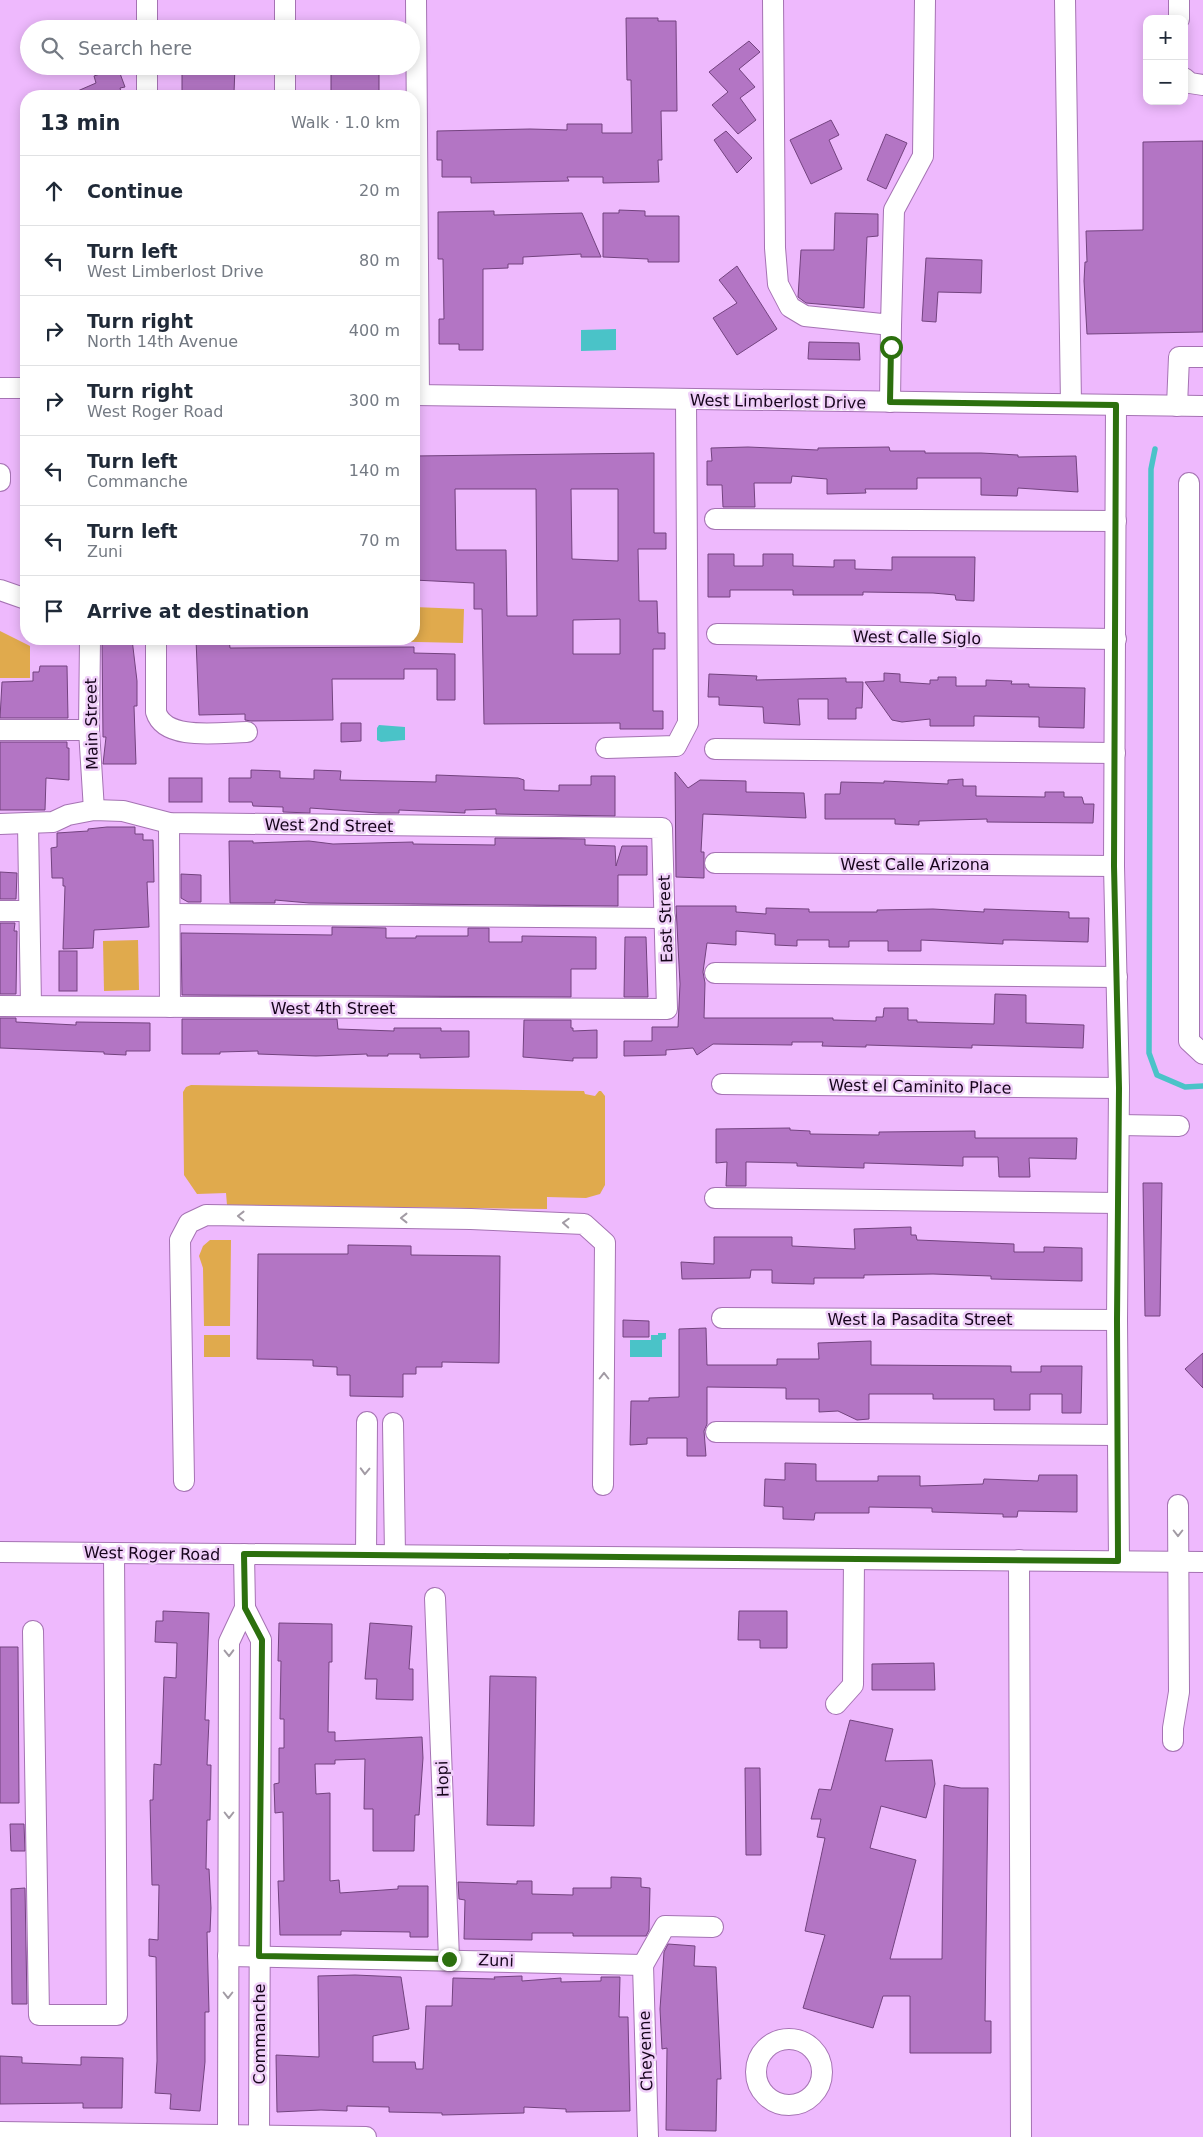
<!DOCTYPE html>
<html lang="en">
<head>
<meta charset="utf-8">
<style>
  :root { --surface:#fff; --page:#f2f2f3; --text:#1f2937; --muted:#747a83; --line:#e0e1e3 }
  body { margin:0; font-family:"DejaVu Sans",sans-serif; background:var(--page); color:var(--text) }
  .controls { position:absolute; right:15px; top:15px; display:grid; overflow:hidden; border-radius:10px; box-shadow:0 2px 12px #0003 }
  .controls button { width:45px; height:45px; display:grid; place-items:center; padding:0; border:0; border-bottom:1px solid var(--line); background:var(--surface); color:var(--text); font:25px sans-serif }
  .stop { position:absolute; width:15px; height:15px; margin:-11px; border:4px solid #2c700e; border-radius:50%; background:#fff }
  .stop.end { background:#2c700e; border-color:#fff; box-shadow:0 1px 5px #0008 }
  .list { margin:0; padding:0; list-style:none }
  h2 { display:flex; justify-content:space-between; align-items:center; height:65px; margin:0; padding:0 20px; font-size:21px }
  h2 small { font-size:16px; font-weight:400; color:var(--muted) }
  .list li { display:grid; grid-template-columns:32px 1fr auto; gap:15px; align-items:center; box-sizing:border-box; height:70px; padding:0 20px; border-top:1px solid var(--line) }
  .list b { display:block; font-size:19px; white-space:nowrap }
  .list p { margin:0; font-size:16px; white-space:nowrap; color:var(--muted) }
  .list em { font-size:16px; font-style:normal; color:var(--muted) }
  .icon { flex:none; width:28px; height:28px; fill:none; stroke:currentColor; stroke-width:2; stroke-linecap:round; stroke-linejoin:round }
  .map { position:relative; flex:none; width:1203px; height:2137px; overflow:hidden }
  .search { position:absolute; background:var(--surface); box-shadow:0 2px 12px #0003; left:20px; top:20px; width:400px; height:55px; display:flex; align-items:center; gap:12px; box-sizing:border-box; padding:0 18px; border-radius:28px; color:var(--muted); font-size:19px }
  .panel { position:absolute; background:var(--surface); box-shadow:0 2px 12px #0003; left:20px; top:90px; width:400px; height:555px; border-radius:20px }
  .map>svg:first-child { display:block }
  .green { fill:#e0aa4d }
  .water { fill:#4ac3c8 }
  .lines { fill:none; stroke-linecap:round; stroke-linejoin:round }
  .stream { stroke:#4ac3c8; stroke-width:5.5 }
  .building { fill:#b375c4; stroke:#73437f; fill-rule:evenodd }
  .minor-casing { stroke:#a573b3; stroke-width:22 }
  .minor { stroke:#fff; stroke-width:20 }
  .oneway { stroke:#a29ba4 }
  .route { stroke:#2c700e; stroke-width:6 }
  .labels { text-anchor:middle; stroke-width:5; stroke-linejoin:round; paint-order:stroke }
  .street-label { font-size:16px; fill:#17051c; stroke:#f0d0f9 }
</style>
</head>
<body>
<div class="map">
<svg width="1203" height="2137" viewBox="0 0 1203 2137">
  <rect width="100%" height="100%" fill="#eeb9fd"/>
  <g class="green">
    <polygon points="414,607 464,609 463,643 373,641 373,639 414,639"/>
    <polygon points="0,631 30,646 30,678 0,678"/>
    <polygon points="138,940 139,990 104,991 103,941"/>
    <polygon points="191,1085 584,1091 585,1094 595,1096 599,1091 601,1091 605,1096 605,1185 600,1194 586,1198 547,1197 547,1209 227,1205 226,1193 197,1194 184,1175 183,1092 186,1087"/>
    <polygon points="210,1240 231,1240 230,1326 204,1326 203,1268 199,1256 203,1246"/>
    <rect x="204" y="1335" width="26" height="22"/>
  </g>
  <g class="water">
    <polygon points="616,329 616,350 581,351 581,330"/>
    <polygon points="379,725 405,727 405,740 381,742 377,740 377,728"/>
    <polygon points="658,1333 666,1333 666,1339 662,1340 662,1357 630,1357 630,1340 651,1340 651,1335 658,1335"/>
  </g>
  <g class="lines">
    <polyline class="stream" points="1155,449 1151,469 1149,1053 1157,1075 1185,1087 1203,1086"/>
  </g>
  <g class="building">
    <polygon points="626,18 658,18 658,21 676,21 677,111 661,111 662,160 658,160 659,182 603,183 603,177 567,177 569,181 471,183 471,177 442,177 442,160 437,160 437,131 530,129 567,130 567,124 602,124 602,133 632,133 631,80 627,80"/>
    <polygon points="749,41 760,52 739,69 755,87 740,98 756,120 738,134 712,105 728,92 709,72"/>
    <polygon points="182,66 235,66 234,93 182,91"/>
    <polygon points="118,68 125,87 120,88 122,96 66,96 96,83 94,76"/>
    <rect x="331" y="74" width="48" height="22"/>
    <polygon points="831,120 839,135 829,140 842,169 811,184 790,140"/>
    <polygon points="726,131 752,158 737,173 714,140"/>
    <polygon points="886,134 907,143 886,189 867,180"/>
    <polygon points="1203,141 1203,332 1087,334 1084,281 1085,262 1087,262 1086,231 1143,230 1143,142"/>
    <polygon points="619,210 645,211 645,216 679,216 679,262 648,262 648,259 603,257 603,213 619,213"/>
    <polygon points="494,211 494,215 582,213 601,257 581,257 581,254 523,257 523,264 508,264 508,268 483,269 483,350 459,350 459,344 439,344 439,319 444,319 443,259 438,259 438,212"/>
    <polygon points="835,213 878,214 878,236 867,237 864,308 806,303 798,297 801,250 834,250"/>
    <polygon points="926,258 982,260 981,293 938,292 936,322 922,321"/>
    <polygon points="737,266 777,329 737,355 713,318 737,303 719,280"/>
    <polygon points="809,342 859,343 860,360 808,359"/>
    <polygon points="748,447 818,450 818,448 889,447 890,451 925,451 925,453 981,453 1018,455 1018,457 1076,456 1078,492 1018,488 1017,496 981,495 981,478 917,478 917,489 865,489 866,493 827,494 827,479 792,476 791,483 754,483 755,507 723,507 722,485 707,485 707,461 712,461 711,448"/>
    <path d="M654 453V533H666V549H638L639 601H657L658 633H665V649H653V711H663V729H620V723L484 724 482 609H474V583L414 580V456ZM455 489H536L537 616H507L506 550H456ZM571 489H618V561L572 559ZM620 619V654H573V620Z"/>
    <polygon points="708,554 734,554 734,566 763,566 763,554 793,554 793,566 834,567 834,560 855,560 855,569 892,570 892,557 975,557 974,601 956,600 955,595 933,593 863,592 863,595 793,595 793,590 730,590 730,597 708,597"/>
    <polygon points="102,639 132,639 137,681 137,706 134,706 136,764 103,764 106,737 103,737"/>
    <polygon points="196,639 229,639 230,648 414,647 414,653 455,654 455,700 437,700 437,669 404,669 404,679 332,679 333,720 251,721 245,720 245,714 199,715"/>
    <polygon points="40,666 67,666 68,718 0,718 2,682 33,681 33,672 39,672"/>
    <polygon points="884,673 900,674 900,682 930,684 930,680 938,680 938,677 956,677 956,686 986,686 986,680 1012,681 1011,684 1029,684 1029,687 1085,688 1084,728 1039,727 1039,717 974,716 974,726 930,726 930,719 902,722 892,720 865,682 884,681"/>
    <polygon points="709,674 757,676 756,680 846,678 846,682 863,682 862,708 856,708 856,719 828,719 828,699 798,699 800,725 764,723 763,707 719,705 719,697 708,697"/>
    <polygon points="341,723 361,723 361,741 341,742"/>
    <polygon points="0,742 67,742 67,748 69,748 69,780 46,778 45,810 0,810"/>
    <polygon points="251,770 280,771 280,778 314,779 314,770 341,771 340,780 436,782 436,775 518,778 524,780 524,790 559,791 559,785 591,785 591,776 615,776 615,816 496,814 496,809 465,810 465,813 399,810 399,813 379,813 310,808 310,813 283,812 283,807 253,806 252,802 229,802 229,778 251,778"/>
    <polygon points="675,772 688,788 700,780 746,781 746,792 804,793 806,818 703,814 701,852 704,852 704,878 676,877"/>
    <rect x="169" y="778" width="33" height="24"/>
    <polygon points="963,779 963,786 976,786 976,796 1045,797 1045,792 1064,792 1064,797 1082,797 1084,804 1094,804 1093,823 987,822 987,819 919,821 919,825 895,824 895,819 825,819 825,794 840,794 841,782 884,783 884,781 948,784 948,780"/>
    <polygon points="107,827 135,827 135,834 143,834 143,840 153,840 154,882 147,882 149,927 94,930 93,948 63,949 65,886 63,886 63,878 52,878 51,848 57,847 57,833 88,831 88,829"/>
    <polygon points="495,838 585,839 585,845 615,846 616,866 622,846 647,846 647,875 618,875 618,906 309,903 275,900 275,903 230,903 229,841 253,841 253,843 309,841 333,844 413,842 413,844 495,845"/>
    <polygon points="0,872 17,873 16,899 0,899"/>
    <polygon points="181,874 201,875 201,902 188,902 181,898"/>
    <polygon points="676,906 736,906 736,912 766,914 766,908 809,909 809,912 877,912 877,910 933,909 984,912 984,909 1069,912 1069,918 1089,918 1088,942 1014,940 1003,940 1003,944 921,940 921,951 888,951 888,941 849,941 849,947 829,947 829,940 797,940 797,946 775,945 775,934 736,931 736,945 707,943 703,972 705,983 704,1018 833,1018 833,1020 876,1021 876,1017 883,1017 884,1008 908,1008 908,1020 917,1020 917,1022 994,1024 995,994 1026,995 1026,1023 1084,1025 1083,1048 972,1045 972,1048 866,1045 866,1047 822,1046 823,1042 792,1042 792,1045 713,1044 697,1055 693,1048 666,1050 666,1055 624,1056 624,1041 652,1041 652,1027 678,1027 680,984"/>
    <polygon points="0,923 15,923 14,931 17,931 16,994 0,994"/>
    <polygon points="332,927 386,928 386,938 416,938 416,936 468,936 468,928 489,928 489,942 522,942 522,936 596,937 596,969 571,969 571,997 182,995 181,933 332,935"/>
    <polygon points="625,937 646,937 648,997 624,997"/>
    <rect x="59" y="951" width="18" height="40"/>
    <polygon points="0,1018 16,1018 16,1022 76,1025 76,1022 150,1023 150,1051 126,1051 126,1055 104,1054 104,1052 0,1048"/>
    <polygon points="182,1019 337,1019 338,1029 394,1031 394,1028 441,1028 441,1031 469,1031 469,1057 420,1058 420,1054 388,1054 388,1056 367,1056 367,1054 316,1056 258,1054 258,1051 220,1052 220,1054 182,1054"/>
    <polygon points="524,1020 571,1020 571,1028 573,1028 573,1031 597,1030 597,1058 573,1058 573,1061 523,1057"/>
    <polygon points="790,1128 790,1130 810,1131 810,1134 879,1135 879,1132 975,1131 975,1138 1077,1138 1076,1159 1029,1158 1030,1177 999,1177 998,1157 963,1157 963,1166 864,1163 864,1168 797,1166 797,1163 746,1162 746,1186 726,1186 727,1162 716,1163 716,1129"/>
    <polygon points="1143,1183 1162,1183 1160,1316 1145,1316"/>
    <polygon points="911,1227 911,1235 916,1235 917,1240 1014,1244 1014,1252 1044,1252 1044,1247 1082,1248 1082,1281 991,1279 991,1276 933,1274 864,1275 864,1278 814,1278 814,1284 772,1283 772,1270 751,1270 750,1278 682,1279 681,1262 714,1264 714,1237 792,1237 792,1246 855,1249 854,1229"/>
    <polygon points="348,1245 411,1246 411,1255 500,1256 499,1363 442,1362 442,1367 416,1367 416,1374 403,1374 403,1397 350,1396 350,1375 337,1375 337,1367 313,1366 313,1360 257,1359 258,1254 348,1254"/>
    <polygon points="623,1320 649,1321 649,1337 623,1337"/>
    <polygon points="706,1328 707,1365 777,1365 777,1359 819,1359 818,1343 871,1341 871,1365 1011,1366 1011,1372 1041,1372 1041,1366 1082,1366 1081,1413 1062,1413 1062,1394 1030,1394 1030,1410 994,1410 994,1399 933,1399 933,1394 869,1394 869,1419 857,1420 838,1411 819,1412 819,1399 786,1399 786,1388 707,1387 707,1424 704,1431 706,1456 687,1456 687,1438 647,1438 647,1444 630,1445 631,1401 649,1401 649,1398 679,1397 679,1329"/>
    <polygon points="1203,1353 1203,1388 1185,1369"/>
    <polygon points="785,1463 816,1464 816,1481 878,1481 878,1476 920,1476 920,1486 983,1484 984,1479 1038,1481 1039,1475 1077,1475 1077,1512 1018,1511 1017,1517 1003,1517 1003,1514 932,1512 932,1508 869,1507 869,1513 815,1513 814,1520 783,1519 783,1507 764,1506 765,1479 785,1480"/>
    <polygon points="163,1611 209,1613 205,1720 209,1720 207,1765 211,1765 210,1820 207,1820 206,1869 209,1869 211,1908 210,1932 207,1932 209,2012 205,2012 205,2062 200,2111 170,2109 171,2094 155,2093 157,2061 156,1957 149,1956 149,1939 158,1940 159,1885 152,1885 150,1800 153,1800 154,1764 161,1765 164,1677 176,1678 177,1643 155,1642 156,1621 163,1621"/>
    <polygon points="739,1611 787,1611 787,1648 760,1648 760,1640 738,1640"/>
    <polygon points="279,1623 332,1624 332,1662 329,1662 328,1732 335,1732 335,1741 422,1737 423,1758 419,1815 415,1815 414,1851 373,1851 373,1809 364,1809 365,1759 335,1760 335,1764 315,1764 316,1794 330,1793 330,1881 339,1880 340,1893 398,1889 398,1886 428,1886 428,1937 410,1937 410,1932 341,1931 341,1935 280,1935 278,1881 284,1881 283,1812 275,1813 274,1784 279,1783 279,1748 284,1748 284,1719 280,1719 281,1661 278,1661"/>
    <polygon points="370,1623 412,1626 409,1669 413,1669 413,1700 376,1699 377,1679 365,1679"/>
    <polygon points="0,1647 18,1647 19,1803 0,1803"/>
    <polygon points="934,1663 935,1690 872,1690 872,1664"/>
    <polygon points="490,1676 536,1677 534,1826 487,1825"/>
    <polygon points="850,1720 893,1729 885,1761 932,1760 935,1784 926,1818 881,1806 870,1848 916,1860 890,1959 942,1959 944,1785 961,1788 988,1788 985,2021 991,2021 991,2053 910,2053 910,1996 883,1996 873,2028 803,2008 825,1935 805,1931 825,1838 817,1837 821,1819 811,1819 819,1789 831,1790"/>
    <polygon points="745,1768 760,1768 761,1855 746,1855"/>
    <polygon points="10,1824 24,1824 25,1851 11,1851"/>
    <polygon points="611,1877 641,1878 641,1887 650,1888 649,1930 646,1936 573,1936 573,1933 532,1933 532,1940 464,1939 465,1900 459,1899 458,1882 517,1884 517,1881 532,1881 532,1894 573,1895 573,1888 611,1888"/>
    <polygon points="25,1888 27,2004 12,2004 11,1889"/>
    <polygon points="668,1944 695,1946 694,1966 716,1967 721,2079 717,2079 716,2131 666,2130 667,2048 662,2049 660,2009 664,1952"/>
    <polygon points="355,1975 401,1977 409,2029 373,2036 373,2062 415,2062 416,2069 423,2069 426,2006 452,2006 453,1978 495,1979 494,1977 522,1976 522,1981 561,1978 561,1982 601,1981 601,1977 620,1977 619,2017 628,2017 630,2111 566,2112 566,2109 524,2107 524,2113 442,2115 442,2113 389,2112 389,2107 347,2106 347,2111 321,2110 277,2112 276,2055 319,2057 318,1976"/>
    <polygon points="0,2056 22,2057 22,2063 81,2065 81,2057 123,2058 122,2108 83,2108 83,2103 0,2104"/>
  </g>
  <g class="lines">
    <g class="minor-casing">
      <g id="minor">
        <polyline points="147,0 147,29"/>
        <polyline points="285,0 285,29"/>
        <polyline points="416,0 419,395"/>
        <polyline points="773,0 775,248 778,284 790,307 805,316 891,325 894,210 923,156 925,0"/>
        <polyline points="1065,0 1071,404"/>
        <polyline points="1179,19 1179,0"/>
        <polyline points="147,66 147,96"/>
        <polyline points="285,66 285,96"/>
        <polyline points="1184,78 1190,83 1203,85"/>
        <polyline points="0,388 26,388"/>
        <polyline points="414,395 1203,406"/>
        <polyline points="890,402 891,325"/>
        <polyline points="1116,405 1114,866 1119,1088 1117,1320 1119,1561"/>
        <polyline points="1177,406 1179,357 1203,357"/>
        <polyline points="0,474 0,481"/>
        <polyline points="1189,483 1189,1041 1203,1054"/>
        <polyline points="715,519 1116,521"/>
        <polyline points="0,590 26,599"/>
        <polyline points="717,634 1116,639"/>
        <polyline points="90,639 89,730 94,810"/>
        <path d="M156 639V712C165 742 222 732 247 732"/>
        <polyline points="0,730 89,730"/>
        <polyline points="606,748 676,746 688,723 686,399"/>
        <polyline points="715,749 1115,753"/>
        <polyline points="169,823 170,1007"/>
        <polyline points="0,824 53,822 68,815 94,810 123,811 169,823 662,828 667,1009 0,1006"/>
        <polyline points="28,824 31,1006"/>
        <polyline points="715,863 1114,866"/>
        <polyline points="0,911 29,911"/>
        <polyline points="171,914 665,918"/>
        <polyline points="715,973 1117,977"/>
        <polyline points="722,1084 1119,1088"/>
        <polyline points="1119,1125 1179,1126"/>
        <polyline points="715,1198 1118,1203"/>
        <polyline points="722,1318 1117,1320"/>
        <polyline points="393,1423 395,1555"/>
        <polyline points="716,1432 1117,1435"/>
        <polyline points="184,1481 180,1240 189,1223 206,1215 471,1219 584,1224 605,1243 603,1485"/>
        <polyline points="0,1552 1203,1562"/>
        <polyline points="366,1555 367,1422"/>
        <polyline points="1019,1560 1021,2137"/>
        <polyline points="435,1598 449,1959"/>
        <polyline points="245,1608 261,1640 259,2135"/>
        <polyline points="33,1631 39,2015 117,2015 114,1553"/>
        <polyline points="836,1704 853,1685 854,1559"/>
        <polyline points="1173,1741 1173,1728 1179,1692 1178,1505"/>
        <polyline points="228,1956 643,1965"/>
        <polyline points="643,1965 648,2137"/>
        <polyline points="643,1965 665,1926 713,1927"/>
        <circle cx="789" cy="2072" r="33"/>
        <polyline points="0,2132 366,2137"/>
        <polyline points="228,2135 229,1642 245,1608 244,1554"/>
      </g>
    </g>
    <use href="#minor" class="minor"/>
  </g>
  <defs><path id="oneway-chevron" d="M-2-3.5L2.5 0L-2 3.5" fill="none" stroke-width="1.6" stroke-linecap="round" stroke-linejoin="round" transform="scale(1.25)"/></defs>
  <g class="oneway">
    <use href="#oneway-chevron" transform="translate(241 1216) rotate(-179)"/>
    <use href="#oneway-chevron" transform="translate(404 1218) rotate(-180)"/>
    <use href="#oneway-chevron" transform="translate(566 1223) rotate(-177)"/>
    <use href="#oneway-chevron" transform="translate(604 1376) rotate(-90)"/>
    <use href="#oneway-chevron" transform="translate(365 1471) rotate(92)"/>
    <use href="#oneway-chevron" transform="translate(1178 1533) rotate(90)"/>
    <use href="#oneway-chevron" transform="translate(229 1653) rotate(89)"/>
    <use href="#oneway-chevron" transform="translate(229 1815) rotate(90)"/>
    <use href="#oneway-chevron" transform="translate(228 1995) rotate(90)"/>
  </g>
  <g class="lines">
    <polyline class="route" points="449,1959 259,1956 262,1640 245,1608 244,1554 1118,1561 1117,1320 1119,1088 1114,866 1116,405 890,402 891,347"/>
  </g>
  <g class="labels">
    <g class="street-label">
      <text transform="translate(778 401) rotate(1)" y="6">West Limberlost Drive</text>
      <text transform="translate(917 637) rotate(1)" y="6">West Calle Siglo</text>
      <text transform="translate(91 724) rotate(-91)" y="6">Main Street</text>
      <text transform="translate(329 825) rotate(1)" y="6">West 2nd Street</text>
      <text x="915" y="870">West Calle Arizona</text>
      <text transform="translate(665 919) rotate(-92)" y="6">East Street</text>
      <text x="333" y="1014">West 4th Street</text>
      <text transform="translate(920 1086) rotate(1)" y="6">West el Caminito Place</text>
      <text x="920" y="1325">West la Pasadita Street</text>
      <text transform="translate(152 1553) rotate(1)" y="6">West Roger Road</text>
      <text transform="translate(442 1779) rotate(-92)" y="6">Hopi</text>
      <text transform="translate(496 1960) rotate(2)" y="6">Zuni</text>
      <text transform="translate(259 2034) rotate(-90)" y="6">Commanche</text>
      <text transform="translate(645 2051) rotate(-92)" y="6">Cheyenne</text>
    </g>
  </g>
</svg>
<div class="controls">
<button>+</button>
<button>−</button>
</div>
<div class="stop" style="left:891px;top:347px"></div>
<div class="stop end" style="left:449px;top:1959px"></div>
<div class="search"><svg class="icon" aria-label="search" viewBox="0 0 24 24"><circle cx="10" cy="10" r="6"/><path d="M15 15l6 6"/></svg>Search here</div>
<section class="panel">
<h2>13 min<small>Walk · 1.0 km</small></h2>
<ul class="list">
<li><svg class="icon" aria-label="ahead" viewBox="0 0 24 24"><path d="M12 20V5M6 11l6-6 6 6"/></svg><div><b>Continue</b></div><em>20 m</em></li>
<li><svg class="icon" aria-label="left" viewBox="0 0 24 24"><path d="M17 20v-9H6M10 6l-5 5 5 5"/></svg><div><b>Turn left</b><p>West Limberlost Drive</p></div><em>80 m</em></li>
<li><svg class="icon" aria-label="right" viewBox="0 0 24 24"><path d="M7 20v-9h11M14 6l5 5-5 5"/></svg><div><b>Turn right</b><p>North 14th Avenue</p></div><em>400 m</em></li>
<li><svg class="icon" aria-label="right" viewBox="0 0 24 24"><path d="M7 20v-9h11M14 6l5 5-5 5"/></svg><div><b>Turn right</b><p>West Roger Road</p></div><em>300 m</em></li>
<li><svg class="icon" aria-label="left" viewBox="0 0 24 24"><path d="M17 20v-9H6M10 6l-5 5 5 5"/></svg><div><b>Turn left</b><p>Commanche</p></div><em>140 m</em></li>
<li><svg class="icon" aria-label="left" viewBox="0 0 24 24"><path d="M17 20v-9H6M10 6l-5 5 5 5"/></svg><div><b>Turn left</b><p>Zuni</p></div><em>70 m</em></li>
<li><svg class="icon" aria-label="arrive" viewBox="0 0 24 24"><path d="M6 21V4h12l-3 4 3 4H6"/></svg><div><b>Arrive at destination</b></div></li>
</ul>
</section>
</div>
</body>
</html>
